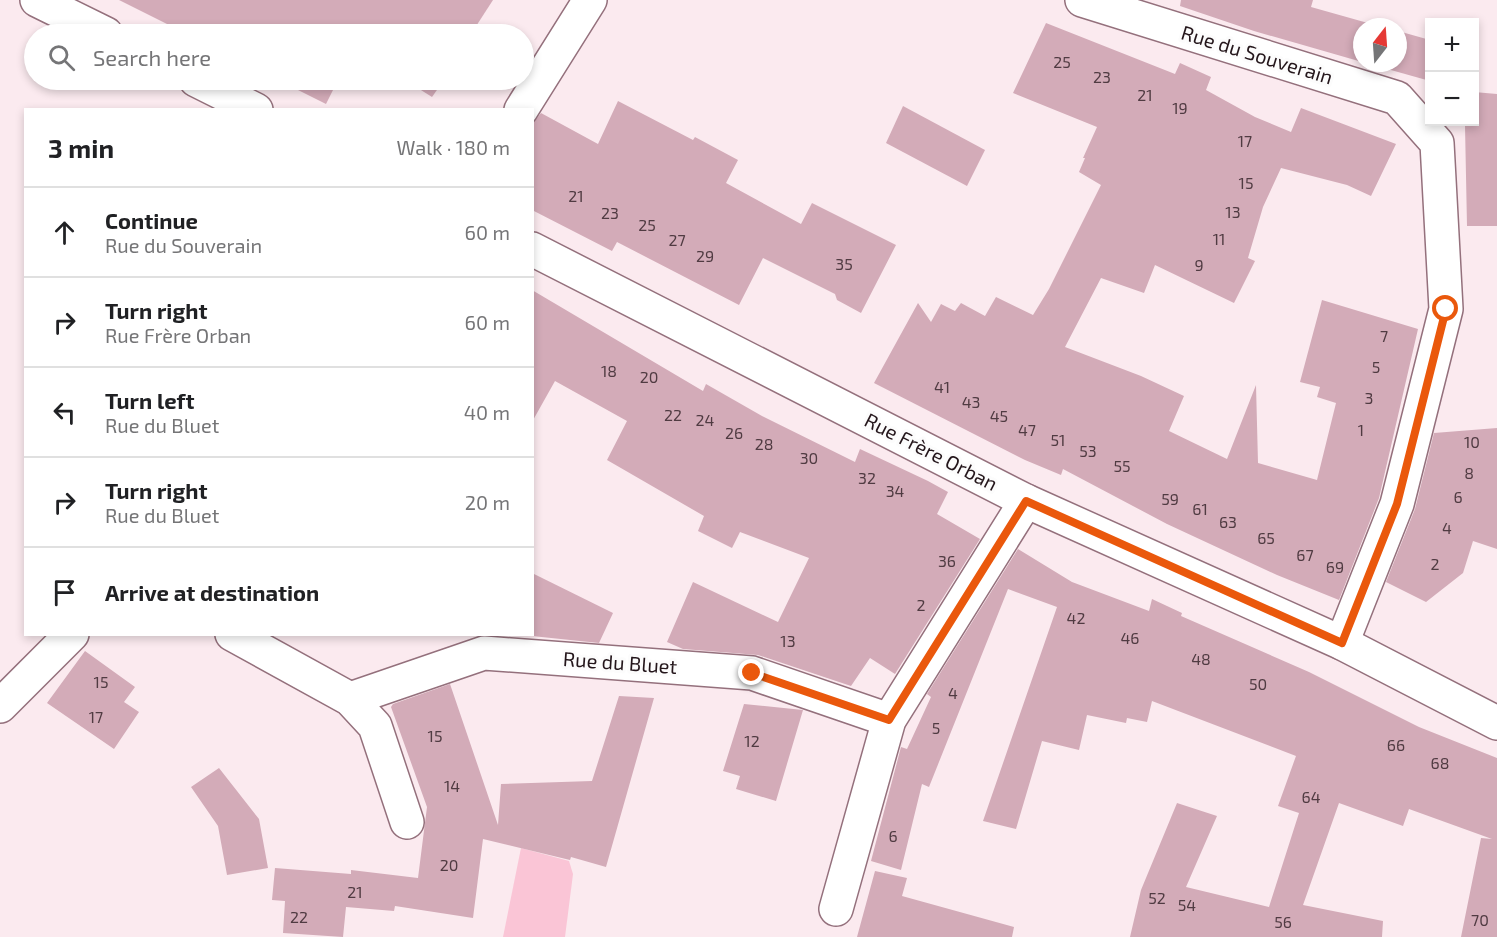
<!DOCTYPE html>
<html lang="en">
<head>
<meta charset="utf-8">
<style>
  :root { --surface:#fff; --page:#f2f2f2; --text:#202124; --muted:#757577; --line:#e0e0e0 }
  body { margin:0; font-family:"Exo 2",sans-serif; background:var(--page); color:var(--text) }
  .controls { position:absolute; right:18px; top:18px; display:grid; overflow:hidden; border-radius:0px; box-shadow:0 3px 9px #0003 }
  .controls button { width:54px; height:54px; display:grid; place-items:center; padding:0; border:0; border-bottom:2px solid var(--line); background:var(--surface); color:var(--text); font:30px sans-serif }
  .compass { position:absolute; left:1353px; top:18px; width:54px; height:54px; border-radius:50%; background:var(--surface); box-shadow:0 3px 9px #0003; rotate:17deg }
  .stop { position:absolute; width:18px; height:18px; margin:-14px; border:4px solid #ea580c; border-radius:50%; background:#fff }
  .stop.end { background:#ea580c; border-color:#fff; box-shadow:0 2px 6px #0008 }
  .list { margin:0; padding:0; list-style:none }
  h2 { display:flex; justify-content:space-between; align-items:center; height:78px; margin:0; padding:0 24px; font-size:26px }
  h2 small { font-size:20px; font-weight:400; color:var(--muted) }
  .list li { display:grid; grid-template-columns:39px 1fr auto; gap:18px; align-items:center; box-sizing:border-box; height:90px; padding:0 24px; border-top:2px solid var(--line) }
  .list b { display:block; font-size:22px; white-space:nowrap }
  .list p { margin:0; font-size:20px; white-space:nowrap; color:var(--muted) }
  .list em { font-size:20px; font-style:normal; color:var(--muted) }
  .icon { flex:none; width:33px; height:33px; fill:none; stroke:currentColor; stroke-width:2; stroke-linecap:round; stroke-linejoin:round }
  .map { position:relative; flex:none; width:1497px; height:937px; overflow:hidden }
  .search { position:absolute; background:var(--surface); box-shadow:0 3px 9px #0003; left:24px; top:24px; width:510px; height:66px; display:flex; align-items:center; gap:15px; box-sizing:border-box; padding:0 21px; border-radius:33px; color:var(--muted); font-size:22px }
  .panel { position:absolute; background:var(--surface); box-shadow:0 3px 9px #0003; left:24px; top:108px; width:510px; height:528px; border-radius:0px }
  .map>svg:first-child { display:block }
  .green { fill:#fac5d6 }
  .building { fill:#d3abb8 }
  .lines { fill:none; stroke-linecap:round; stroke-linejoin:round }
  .minor-casing { stroke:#94707c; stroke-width:36 }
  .minor { stroke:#fff; stroke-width:33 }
  .route { stroke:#ea580c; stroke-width:8 }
  .labels { text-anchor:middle; stroke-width:6; stroke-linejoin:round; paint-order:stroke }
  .number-label { font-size:16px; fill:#503b42 }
  .street-label { font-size:20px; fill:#24161b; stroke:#fcfcfc }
</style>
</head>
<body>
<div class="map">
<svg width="1497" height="937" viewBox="0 0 1497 937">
  <rect width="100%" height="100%" fill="#fbeaef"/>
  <polygon class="green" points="521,848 569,861 573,874 565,937 503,937"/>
  <g class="building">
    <polygon points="119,0 493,0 471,34 187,34"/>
    <polygon points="1181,0 1313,0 1311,7 1382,27 1362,27 1362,62 1254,31 1180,6"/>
    <polygon points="1046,23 1175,74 1180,63 1211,77 1206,90 1255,117 1291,132 1301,108 1396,144 1371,196 1347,185 1281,168 1263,207 1248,258 1255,261 1234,303 1155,265 1144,293 1101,278 1065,347 1141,376 1184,396 1169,431 1227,459 1256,385 1258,463 1317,480 1336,403 1317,397 1320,387 1300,382 1322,300 1418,329 1379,498 1339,600 1277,575 1167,524 1063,469 1061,475 1025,460 874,383 918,303 931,322 941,304 955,311 961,303 985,316 996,297 1033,315 1049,289 1101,185 1079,172 1085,158 1083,158 1097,127 1013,93"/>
    <polygon points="1398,31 1430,40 1430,81 1366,63 1398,63"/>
    <polygon points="278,80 338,80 326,104"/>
    <polygon points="405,80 444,80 432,97"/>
    <polygon points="1474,92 1497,94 1497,226 1467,226 1465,126 1463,126 1463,122 1474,122"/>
    <polygon points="618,101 693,140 695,137 738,160 726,183 801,224 812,203 896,245 861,313 837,300 835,294 763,258 739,305 617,242 612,251 532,210 532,124 541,113 598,144"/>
    <polygon points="903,106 985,150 967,186 886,143"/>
    <polygon points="532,290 703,391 706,384 762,416 855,462 860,449 928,481 948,492 937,514 980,539 895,674 870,658 851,686 758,655 683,649 667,642 693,582 778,622 809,558 740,532 732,548 698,531 704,516 607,460 627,421 555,381 532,422"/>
    <polygon points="1497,428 1497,549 1473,541 1463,573 1426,602 1386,582 1415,509 1434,433"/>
    <polygon points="1018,549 1072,582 1149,611 1152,599 1182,613 1181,616 1309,672 1419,727 1497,758 1497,937 1461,937 1481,838 1492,839 1409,809 1403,826 1339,803 1303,905 1383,921 1382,937 1130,937 1141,890 1177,803 1217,816 1186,887 1269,907 1299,813 1278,806 1296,756 1152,701 1147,722 1127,718 1126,723 1087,715 1079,750 1042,741 1016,829 983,821 1057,607 1008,589 929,787 922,784 901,870 871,861 901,747 907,749 931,697 927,694"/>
    <polygon points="532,573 613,613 599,643 532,636"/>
    <polygon points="85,651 135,687 124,702 139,712 114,749 47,703"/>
    <polygon points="450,684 498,825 501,784 592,781 619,696 654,698 606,867 571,857 570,860 483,839 473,918 395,906 394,911 346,907 343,937 283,933 285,901 272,900 275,868 351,874 351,870 418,878 427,807 391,707 393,704"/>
    <polygon points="744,704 803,710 776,801 736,789 740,776 723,771"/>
    <polygon points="219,768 259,819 268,868 227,875 218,826 191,787"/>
    <polygon points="875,871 907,878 902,896 1014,927 1012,937 857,937"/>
  </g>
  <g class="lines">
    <g class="minor-casing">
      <g id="minor">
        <polyline points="37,0 106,34"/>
        <polyline points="1082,0 1397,98 1437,143 1446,309 1397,504 1342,643"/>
        <polyline points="196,80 256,110"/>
        <polyline points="521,110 590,0"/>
        <polyline points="532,249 1026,501 1342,643 1497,723"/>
        <polyline points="232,634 350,699 375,726 407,822"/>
        <polyline points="350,699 484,653 752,673 889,720"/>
        <polyline points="0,706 72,634"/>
        <polyline points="836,909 889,720 1026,501"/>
      </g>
    </g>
    <use href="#minor" class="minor"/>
  </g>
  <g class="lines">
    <polyline class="route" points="752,673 889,720 1026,501 1342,643 1397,504 1446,309"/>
  </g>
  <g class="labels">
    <g class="number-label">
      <text x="1062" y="68">25</text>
      <text x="1102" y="83">23</text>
      <text x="1145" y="101">21</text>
      <text x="1180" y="114">19</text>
      <text x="1245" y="147">17</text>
      <text x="1246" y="189">15</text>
      <text x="576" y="202">21</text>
      <text x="1233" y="218">13</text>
      <text x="610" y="219">23</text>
      <text x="647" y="231">25</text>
      <text x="1219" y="245">11</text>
      <text x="677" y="246">27</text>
      <text x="705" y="262">29</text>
      <text x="844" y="270">35</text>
      <text x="1199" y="271">9</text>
      <text x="1384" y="342">7</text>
      <text x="1376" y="373">5</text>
      <text x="609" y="377">18</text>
      <text x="649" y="383">20</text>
      <text x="942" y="393">41</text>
      <text x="1369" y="404">3</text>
      <text x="971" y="408">43</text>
      <text x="673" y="421">22</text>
      <text x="999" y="422">45</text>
      <text x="705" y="426">24</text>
      <text x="1027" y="436">47</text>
      <text x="1361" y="436">1</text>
      <text x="734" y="439">26</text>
      <text x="1058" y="446">51</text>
      <text x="1472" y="448">10</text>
      <text x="764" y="450">28</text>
      <text x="1088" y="457">53</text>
      <text x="809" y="464">30</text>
      <text x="1122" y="472">55</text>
      <text x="1469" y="479">8</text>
      <text x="867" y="484">32</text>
      <text x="895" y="497">34</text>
      <text x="1458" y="503">6</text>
      <text x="1170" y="505">59</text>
      <text x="1200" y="515">61</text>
      <text x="1228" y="528">63</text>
      <text x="1447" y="534">4</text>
      <text x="1266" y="544">65</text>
      <text x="1305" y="561">67</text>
      <text x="947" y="567">36</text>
      <text x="1435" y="570">2</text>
      <text x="1335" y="573">69</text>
      <text x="921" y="611">2</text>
      <text x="1076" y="624">42</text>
      <text x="1130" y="644">46</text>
      <text x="788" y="647">13</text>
      <text x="1201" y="665">48</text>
      <text x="101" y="688">15</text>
      <text x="1258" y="690">50</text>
      <text x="953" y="699">4</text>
      <text x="96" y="723">17</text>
      <text x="936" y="734">5</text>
      <text x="435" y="742">15</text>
      <text x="752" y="747">12</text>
      <text x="1396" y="751">66</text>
      <text x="1440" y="769">68</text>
      <text x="452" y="792">14</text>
      <text x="1311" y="803">64</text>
      <text x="893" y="842">6</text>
      <text x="449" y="871">20</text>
      <text x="355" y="898">21</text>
      <text x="1157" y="904">52</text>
      <text x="1187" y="911">54</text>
      <text x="299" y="923">22</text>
      <text x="1480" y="926">70</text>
      <text x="1283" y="928">56</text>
    </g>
    <g class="street-label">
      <text transform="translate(1257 55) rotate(17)" y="7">Rue du Souverain</text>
      <text transform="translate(931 452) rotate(27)" y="7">Rue Frère Orban</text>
      <text transform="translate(620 663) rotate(4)" y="7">Rue du Bluet</text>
    </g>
  </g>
</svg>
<div class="controls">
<button>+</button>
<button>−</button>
</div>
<svg class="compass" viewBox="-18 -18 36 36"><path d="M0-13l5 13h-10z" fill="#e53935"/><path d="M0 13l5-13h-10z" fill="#757577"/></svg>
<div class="stop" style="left:1446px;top:309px"></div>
<div class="stop end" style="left:752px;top:673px"></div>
<div class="search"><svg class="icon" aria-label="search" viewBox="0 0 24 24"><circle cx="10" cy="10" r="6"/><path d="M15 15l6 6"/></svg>Search here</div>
<section class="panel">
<h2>3 min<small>Walk · 180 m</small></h2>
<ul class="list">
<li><svg class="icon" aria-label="ahead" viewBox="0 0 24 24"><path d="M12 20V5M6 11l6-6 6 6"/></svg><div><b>Continue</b><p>Rue du Souverain</p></div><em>60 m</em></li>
<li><svg class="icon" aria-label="right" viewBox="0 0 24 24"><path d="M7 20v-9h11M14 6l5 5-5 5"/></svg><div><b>Turn right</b><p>Rue Frère Orban</p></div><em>60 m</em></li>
<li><svg class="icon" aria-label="left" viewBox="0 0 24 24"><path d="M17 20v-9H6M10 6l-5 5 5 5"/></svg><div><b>Turn left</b><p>Rue du Bluet</p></div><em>40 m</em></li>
<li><svg class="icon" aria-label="right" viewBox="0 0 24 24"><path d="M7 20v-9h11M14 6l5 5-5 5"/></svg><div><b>Turn right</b><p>Rue du Bluet</p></div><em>20 m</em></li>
<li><svg class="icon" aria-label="arrive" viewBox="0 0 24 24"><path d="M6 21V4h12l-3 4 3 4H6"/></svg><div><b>Arrive at destination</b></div></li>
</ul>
</section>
</div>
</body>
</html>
